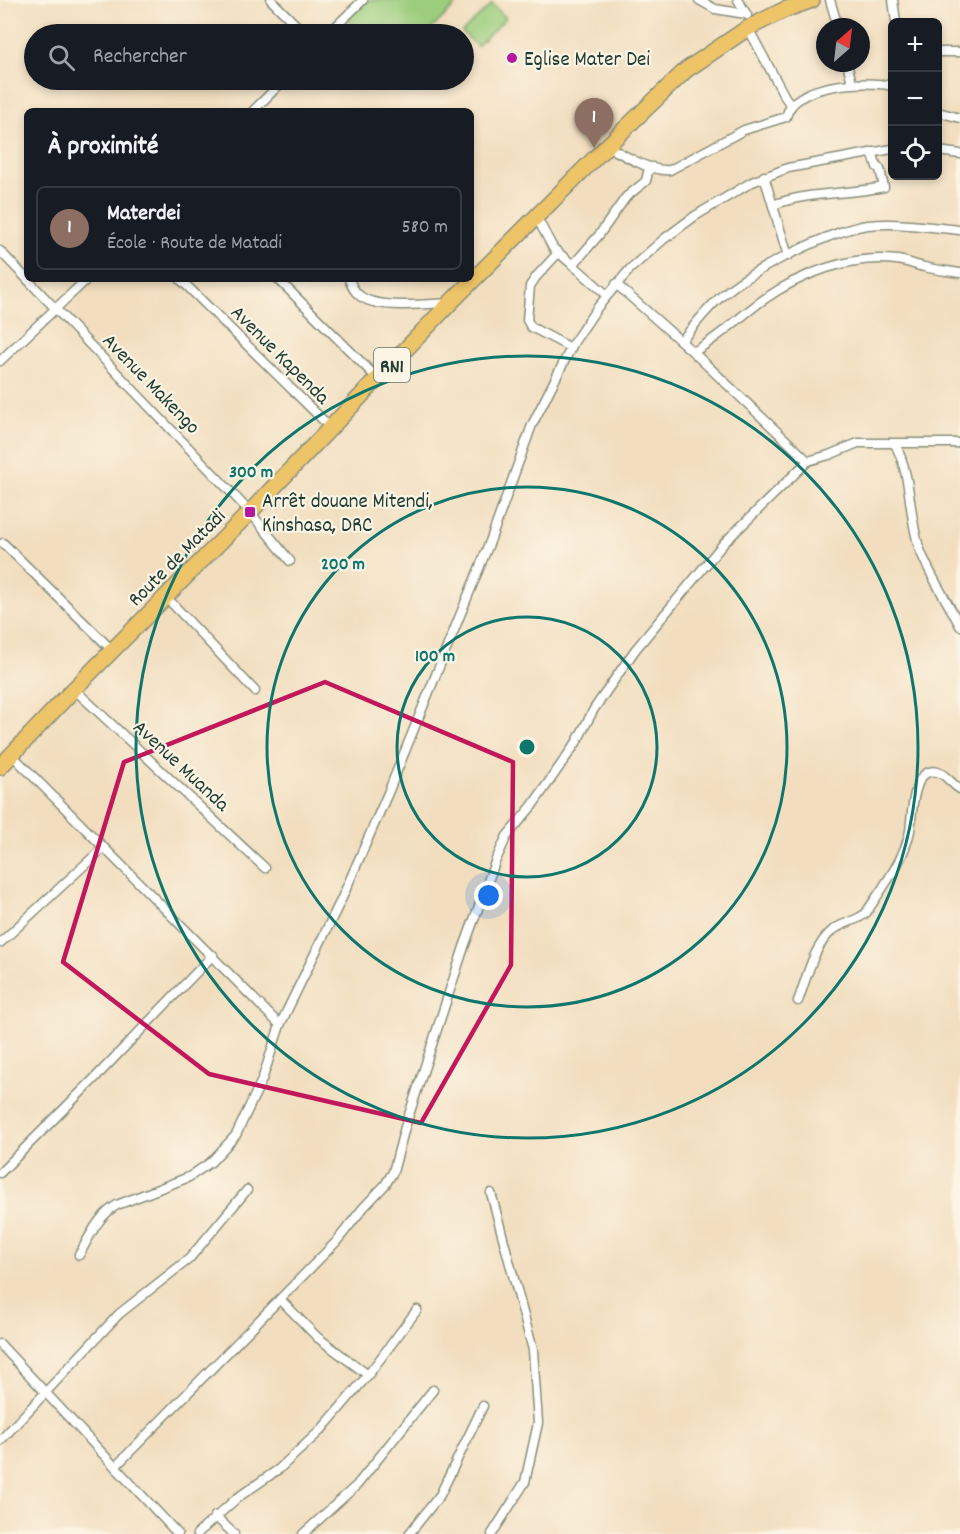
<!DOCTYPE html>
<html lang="fr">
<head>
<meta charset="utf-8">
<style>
  :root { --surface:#171b24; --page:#242831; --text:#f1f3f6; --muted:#9ea1a6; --line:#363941; --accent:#d690ce }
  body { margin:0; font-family:Dekko,sans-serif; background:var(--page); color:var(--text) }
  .controls { position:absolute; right:18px; top:18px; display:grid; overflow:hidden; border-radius:9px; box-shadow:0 3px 9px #0003 }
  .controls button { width:54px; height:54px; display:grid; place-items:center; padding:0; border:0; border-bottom:2px solid var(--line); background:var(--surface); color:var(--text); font:30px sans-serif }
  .compass { position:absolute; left:816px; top:18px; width:54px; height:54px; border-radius:50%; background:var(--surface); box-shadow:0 3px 9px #0003; rotate:28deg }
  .you { position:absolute; left:489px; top:896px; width:21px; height:21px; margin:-15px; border:4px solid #fff; border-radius:50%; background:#1a73e8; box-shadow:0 0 0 9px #1a73e833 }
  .badge { display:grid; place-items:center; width:39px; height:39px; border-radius:50%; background:var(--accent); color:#fff; font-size:20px; font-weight:700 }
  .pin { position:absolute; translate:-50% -50px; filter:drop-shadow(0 2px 3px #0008) }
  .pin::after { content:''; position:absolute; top:32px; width:21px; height:18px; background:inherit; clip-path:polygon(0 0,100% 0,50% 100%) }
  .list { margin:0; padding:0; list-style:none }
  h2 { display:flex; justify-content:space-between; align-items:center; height:78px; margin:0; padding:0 24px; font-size:26px }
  h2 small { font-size:20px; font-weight:400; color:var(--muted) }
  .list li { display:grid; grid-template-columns:39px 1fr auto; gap:18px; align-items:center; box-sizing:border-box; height:84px; margin:0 12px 12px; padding:0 12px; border:2px solid var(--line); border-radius:9px }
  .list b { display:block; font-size:22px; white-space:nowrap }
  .list p { margin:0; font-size:20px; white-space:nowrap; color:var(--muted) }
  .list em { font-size:20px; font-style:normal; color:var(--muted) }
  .icon { flex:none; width:33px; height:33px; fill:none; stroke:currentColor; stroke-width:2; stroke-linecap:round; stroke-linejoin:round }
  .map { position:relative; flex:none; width:960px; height:1534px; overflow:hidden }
  .search { position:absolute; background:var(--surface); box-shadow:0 3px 9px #0003; left:24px; top:24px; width:450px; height:66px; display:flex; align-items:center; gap:15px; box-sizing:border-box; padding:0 21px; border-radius:33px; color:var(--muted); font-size:22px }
  .panel { position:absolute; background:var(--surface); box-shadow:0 3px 9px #0003; left:24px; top:108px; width:450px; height:174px; border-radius:9px }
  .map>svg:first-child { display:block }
  .green { fill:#9bcd7d; stroke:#5d8558; stroke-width:1.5 }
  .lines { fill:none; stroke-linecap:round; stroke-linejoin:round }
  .street-casing { stroke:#888e7a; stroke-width:11 }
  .highway-casing { stroke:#888e7a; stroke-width:18 }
  .street { stroke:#fff; stroke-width:8 }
  .highway { stroke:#eec469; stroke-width:15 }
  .marked { fill:none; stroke:#c2185b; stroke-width:4.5; stroke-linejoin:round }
  .ring { fill:none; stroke:#0f766e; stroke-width:3 }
  .poi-dot { fill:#b5179e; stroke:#fcf5e5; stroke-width:2 }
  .labels { text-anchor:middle; stroke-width:4.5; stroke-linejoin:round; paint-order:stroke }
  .shield { fill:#fcf5e5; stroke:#617469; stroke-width:1.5 }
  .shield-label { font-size:20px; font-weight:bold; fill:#1f3d34 }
  .poi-label { font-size:21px; fill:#1f3d34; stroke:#fcf5e5; text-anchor:start }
  .street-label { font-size:21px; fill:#1f3d34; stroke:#fcf5e5 }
  .centre { fill:#0f766e; stroke:#fcf5e5; stroke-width:3 }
  .ring-label { font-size:18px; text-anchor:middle; font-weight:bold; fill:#0f766e; stroke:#fcf5e5; stroke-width:4.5; stroke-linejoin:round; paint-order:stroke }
</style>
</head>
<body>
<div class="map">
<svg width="960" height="1534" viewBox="0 0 960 1534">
  <rect width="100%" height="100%" fill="#fcf5e5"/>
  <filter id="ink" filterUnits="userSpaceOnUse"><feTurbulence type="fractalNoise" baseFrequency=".0167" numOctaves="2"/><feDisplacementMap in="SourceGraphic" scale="12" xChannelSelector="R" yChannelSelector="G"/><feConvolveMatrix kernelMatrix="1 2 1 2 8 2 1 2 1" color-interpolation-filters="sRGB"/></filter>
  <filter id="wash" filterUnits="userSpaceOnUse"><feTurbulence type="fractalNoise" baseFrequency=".008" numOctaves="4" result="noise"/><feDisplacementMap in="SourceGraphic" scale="24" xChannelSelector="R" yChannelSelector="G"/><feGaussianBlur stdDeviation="1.35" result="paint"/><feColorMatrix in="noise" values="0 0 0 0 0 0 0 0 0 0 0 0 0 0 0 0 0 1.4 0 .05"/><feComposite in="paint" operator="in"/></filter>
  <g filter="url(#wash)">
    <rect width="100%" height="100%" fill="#f2debf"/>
    <g class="green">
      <polygon points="367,0 461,0 426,34 365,34 348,19"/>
      <polygon points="492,4 506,18 477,46 462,32"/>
    </g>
  </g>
  <g filter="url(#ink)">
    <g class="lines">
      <g class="street-casing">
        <g id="street">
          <polyline points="271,0 305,34"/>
          <polyline points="699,0 715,9 746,14"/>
          <polyline points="738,0 747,15"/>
          <polyline points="830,0 838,27"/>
          <polyline points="893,0 896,22"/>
          <polyline points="748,28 785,97 791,105"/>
          <polyline points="328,34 363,0"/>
          <polyline points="938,52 960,52"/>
          <polyline points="847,63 852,83"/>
          <polyline points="253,111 284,80"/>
          <polyline points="938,112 960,118"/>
          <path d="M607 146C624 155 650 172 670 170L744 130 786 117C794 83 865 80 892 86"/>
          <polyline points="938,151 960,154"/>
          <polyline points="764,176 788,256"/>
          <path d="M773 205C809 191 847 195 884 187L880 169 877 167 872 152"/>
          <polyline points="536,216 553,248 573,265 599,235 626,197 646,181 648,172 652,167"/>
          <polyline points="0,251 27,279"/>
          <polyline points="558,253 536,277 530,286 527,320 531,327 571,348"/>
          <polyline points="573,265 607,295"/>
          <polyline points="27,279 250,512 290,561"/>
          <polyline points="180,279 331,428"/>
          <polyline points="278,279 378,379"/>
          <path d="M349 279C351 285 354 291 359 295 375 310 427 304 448 303"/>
          <polyline points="616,284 693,352 808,461"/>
          <path d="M681 341C695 325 708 307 724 294 750 271 835 229 868 225 898 222 930 227 960 230"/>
          <path d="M693 352C719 338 739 317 763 300 800 274 851 254 897 260 906 261 915 265 924 267 936 270 948 271 960 273"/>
          <polyline points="0,361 87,279"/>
          <path d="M895 444C912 476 908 513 919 547 927 571 948 602 960 626"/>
          <polyline points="3,543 113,651"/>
          <polyline points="166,597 255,691"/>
          <polyline points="74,689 265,868"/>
          <polyline points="12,755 280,1025"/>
          <polyline points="0,943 103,848"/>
          <path d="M798 1001C807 978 813 946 833 930 844 922 857 921 866 913 882 888 904 861 910 831 912 817 912 777 929 772 943 768 950 784 960 789"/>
          <polyline points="0,1173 92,1081 213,955"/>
          <polyline points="491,1193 533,1350 538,1423 525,1482 492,1534"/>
          <path d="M79 1255C90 1236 98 1216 117 1205L189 1177 211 1162 236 1135 262 1080 280 1025 342 898 388 793 491 539 532 425 574 342 597 308 630 269 664 239 695 216 752 182 788 168 892 149"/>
          <polyline points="280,1299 317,1337 368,1375"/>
          <polyline points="0,1344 178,1534"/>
          <polyline points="0,1441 119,1314 189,1259 247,1190"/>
          <polyline points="116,1466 336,1242 364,1207 385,1185 393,1172 405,1127 464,947 495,862 507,836 532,806 576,743 594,709 635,650 724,543 808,461 829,455 858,443 960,443"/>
          <polyline points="215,1516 234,1534"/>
          <polyline points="197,1534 237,1498 279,1469 322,1429 368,1375 417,1310"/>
          <polyline points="303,1534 357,1485 433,1390"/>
          <polyline points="409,1534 440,1495 483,1406"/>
        </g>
      </g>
      <g class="highway-casing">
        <polyline id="highway" points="0,767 74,689 250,512 450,303 607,146 686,70 748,28 784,10 812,0"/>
      </g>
      <use href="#street" class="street"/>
      <use href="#highway" class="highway"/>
    </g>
  </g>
  <path class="marked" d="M325 682 513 762 511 965 421 1123 209 1074 63 962 124 762Z"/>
  <g class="ring">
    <circle cx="527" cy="747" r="130"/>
    <circle cx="527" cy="747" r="260"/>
    <circle cx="527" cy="747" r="391"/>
  </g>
  <g class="poi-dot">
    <circle cx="512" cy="58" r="6"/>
    <rect x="244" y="506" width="12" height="12" rx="3"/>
  </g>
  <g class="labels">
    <rect class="shield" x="374" y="348" width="36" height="34" rx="4.5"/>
    <g class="shield-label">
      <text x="392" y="372">RN1</text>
    </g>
    <g class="poi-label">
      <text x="524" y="65">Eglise Mater Dei</text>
      <text x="262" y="507">Arrêt douane Mitendi,<tspan x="262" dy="24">Kinshasa, DRC</tspan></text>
    </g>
    <g class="street-label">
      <text transform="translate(281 354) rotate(45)" y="7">Avenue Kapenda</text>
      <text transform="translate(152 383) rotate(46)" y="7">Avenue Makengo</text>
      <text transform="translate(176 557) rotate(-45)" y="7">Route de Matadi</text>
      <text transform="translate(182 765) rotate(43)" y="7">Avenue Muanda</text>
    </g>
  </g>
  <circle cx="527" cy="747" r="9" class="centre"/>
  <g class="ring-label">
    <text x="251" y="477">300 m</text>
    <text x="343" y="569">200 m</text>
    <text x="435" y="661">100 m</text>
  </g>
</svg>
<div class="controls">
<button>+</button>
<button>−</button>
<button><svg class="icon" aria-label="locate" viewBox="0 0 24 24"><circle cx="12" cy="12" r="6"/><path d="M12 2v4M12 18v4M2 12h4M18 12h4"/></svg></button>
</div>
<svg class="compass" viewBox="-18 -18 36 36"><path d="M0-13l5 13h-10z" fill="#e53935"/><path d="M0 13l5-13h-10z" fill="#9ea1a6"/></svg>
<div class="you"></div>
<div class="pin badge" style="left:594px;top:148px;background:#8d6e63">1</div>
<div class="search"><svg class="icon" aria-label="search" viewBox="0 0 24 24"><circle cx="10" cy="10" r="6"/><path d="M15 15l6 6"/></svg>Rechercher</div>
<section class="panel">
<h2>À proximité<small></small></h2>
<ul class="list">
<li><span class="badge" style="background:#8d6e63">1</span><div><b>Materdei</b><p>École · Route de Matadi</p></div><em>580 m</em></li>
</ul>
</section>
</div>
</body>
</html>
